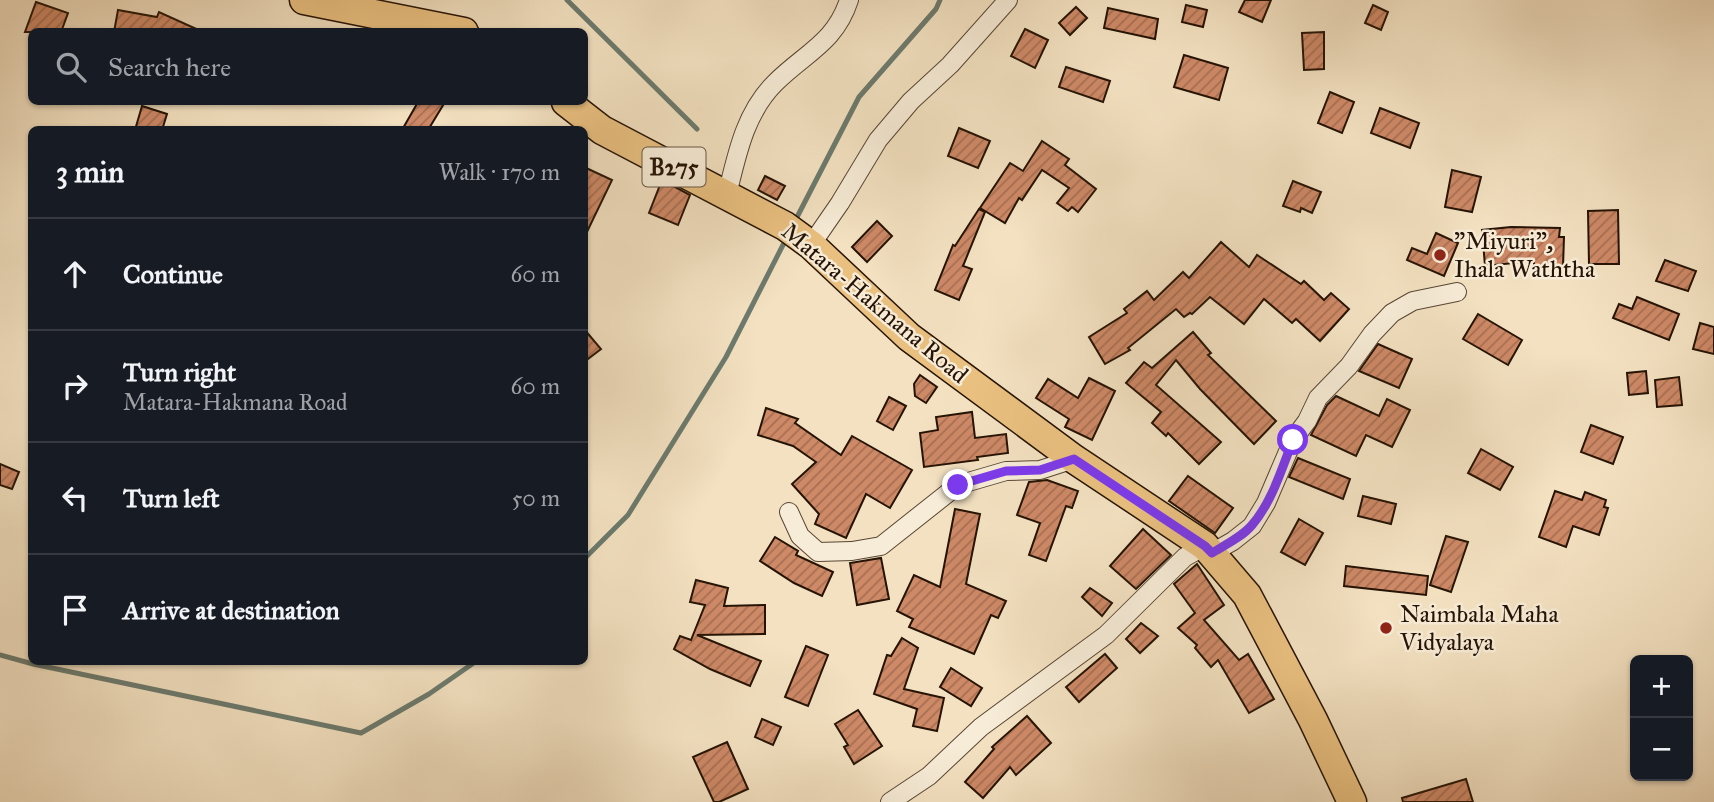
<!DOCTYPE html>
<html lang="en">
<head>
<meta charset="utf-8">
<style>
  :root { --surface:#171b24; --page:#20242c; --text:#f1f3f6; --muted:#9ea1a6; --line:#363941 }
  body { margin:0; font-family:"IM FELL Great Primer",serif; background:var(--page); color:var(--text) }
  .controls { position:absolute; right:21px; bottom:21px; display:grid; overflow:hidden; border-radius:10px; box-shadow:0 2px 5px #0004 }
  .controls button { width:63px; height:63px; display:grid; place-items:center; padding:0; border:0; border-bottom:2px solid var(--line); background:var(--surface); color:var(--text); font:35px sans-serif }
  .stop { position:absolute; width:21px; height:21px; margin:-16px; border:5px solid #7c3aed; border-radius:50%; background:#fff }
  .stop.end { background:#7c3aed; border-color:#fff; box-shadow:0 2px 7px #0008 }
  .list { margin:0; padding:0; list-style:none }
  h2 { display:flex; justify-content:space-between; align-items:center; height:91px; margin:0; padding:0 28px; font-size:30px }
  h2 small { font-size:23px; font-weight:400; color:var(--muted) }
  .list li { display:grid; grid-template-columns:46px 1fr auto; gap:21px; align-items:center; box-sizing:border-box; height:112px; padding:0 28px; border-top:2px solid var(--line) }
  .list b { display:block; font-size:26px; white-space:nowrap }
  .list p { margin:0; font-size:23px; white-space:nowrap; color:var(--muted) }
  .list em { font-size:23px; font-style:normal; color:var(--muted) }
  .icon { flex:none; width:38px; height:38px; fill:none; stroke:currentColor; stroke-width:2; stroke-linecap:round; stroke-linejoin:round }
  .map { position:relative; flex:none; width:1714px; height:802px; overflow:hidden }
  .search { position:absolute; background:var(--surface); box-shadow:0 2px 5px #0004; left:28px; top:28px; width:560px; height:77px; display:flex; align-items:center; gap:18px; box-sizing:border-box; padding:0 24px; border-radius:10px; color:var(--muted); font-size:26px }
  .panel { position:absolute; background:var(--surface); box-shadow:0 2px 5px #0004; left:28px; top:126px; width:560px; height:539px; border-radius:10px }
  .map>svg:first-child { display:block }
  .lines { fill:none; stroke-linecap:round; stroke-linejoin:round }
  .stream { stroke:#6c7a6d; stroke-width:5 }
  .building { fill:url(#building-hatch); stroke:#251305; stroke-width:2 }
  .minor-casing { stroke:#584634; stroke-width:20 }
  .primary-casing { stroke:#251305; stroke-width:31 }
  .minor { stroke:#f7ecd7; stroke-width:18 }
  .primary { stroke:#eac080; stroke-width:28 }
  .route { stroke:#7c3aed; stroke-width:9 }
  .poi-dot { fill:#8f2418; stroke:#f7ecd7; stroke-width:2.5 }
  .labels { text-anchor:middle; stroke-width:5; stroke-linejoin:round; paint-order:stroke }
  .shield { fill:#f7ecd7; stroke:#645444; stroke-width:2 }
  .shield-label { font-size:23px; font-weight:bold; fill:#251305 }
  .poi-label { font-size:24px; fill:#251305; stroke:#f7ecd7; text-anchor:start }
  .street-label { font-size:24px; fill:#251305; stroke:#f7ecd7 }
</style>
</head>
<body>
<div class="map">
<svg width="1714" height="802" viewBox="0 0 1714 802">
  <defs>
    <pattern id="building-hatch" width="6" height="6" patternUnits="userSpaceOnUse" patternTransform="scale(1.75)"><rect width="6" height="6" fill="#ce8967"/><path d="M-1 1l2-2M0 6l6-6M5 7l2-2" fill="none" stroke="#a76f53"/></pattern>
  </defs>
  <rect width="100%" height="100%" fill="#f3e1c1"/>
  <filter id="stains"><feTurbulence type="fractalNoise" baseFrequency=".00286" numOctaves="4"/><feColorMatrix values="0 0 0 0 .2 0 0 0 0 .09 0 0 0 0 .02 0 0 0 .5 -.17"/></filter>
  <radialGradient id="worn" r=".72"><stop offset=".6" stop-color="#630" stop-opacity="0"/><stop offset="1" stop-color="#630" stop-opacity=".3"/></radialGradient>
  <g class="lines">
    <g class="stream">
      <polyline points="567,0 697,129"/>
      <polyline points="795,221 859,97 936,9 940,0"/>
      <polyline points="584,559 628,515 726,357 786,239"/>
      <polyline points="0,655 33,664 361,733 429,694 475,662"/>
    </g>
  </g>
  <g class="building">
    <polygon points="1245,0 1271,0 1262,22 1239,12"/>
    <polygon points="36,2 68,13 61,32 25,32"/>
    <polygon points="1186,5 1207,10 1203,27 1182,22"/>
    <polygon points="1373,5 1388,12 1381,30 1365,23"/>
    <polygon points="1076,7 1087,18 1070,35 1059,23"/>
    <polygon points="1108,8 1158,19 1155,39 1104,28"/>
    <polygon points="118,10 157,17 159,12 203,32 114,32"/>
    <polygon points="1025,29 1048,40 1035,68 1011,56"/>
    <polygon points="1324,32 1324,69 1304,70 1302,33"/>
    <polygon points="1184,55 1228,68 1219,100 1174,87"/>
    <polygon points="1066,67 1110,81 1103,102 1059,87"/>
    <polygon points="1330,92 1354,102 1342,133 1318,123"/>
    <polygon points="418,102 445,102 428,130 402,130"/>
    <polygon points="142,106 167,114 162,130 135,130"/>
    <polygon points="1380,108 1419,123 1410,148 1371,133"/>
    <polygon points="959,128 990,141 978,168 948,156"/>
    <polygon points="1042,141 1069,159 1065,165 1096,189 1078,212 1072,207 1068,211 1057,203 1069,188 1042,170 1022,200 1019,198 1005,223 980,208 1010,163 1023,171"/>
    <polygon points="584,167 612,180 584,238"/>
    <polygon points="1452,170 1481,177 1472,212 1445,207"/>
    <polygon points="765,176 785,186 777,200 758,190"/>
    <polygon points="662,180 690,195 678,225 649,213"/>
    <polygon points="1293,181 1321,192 1312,213 1301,208 1300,212 1283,206"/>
    <polygon points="979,209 985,212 963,266 972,269 959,300 935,290 953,245 955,246"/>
    <polygon points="1618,210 1619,264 1589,264 1588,211"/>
    <polygon points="877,221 892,236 867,262 852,247"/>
    <polygon points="1511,227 1560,228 1559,237 1564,237 1563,267 1534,267 1534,261 1485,266 1482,230"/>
    <polygon points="1436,233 1458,243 1444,276 1407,260 1412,248 1427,254"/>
    <polygon points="1221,242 1249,267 1257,255 1301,284 1304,281 1324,300 1331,293 1349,309 1320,341 1296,319 1292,323 1264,299 1244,324 1210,297 1192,314 1190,313 1184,317 1176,309 1128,348 1130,350 1105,364 1089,337 1127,313 1124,309 1147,291 1154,300 1183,272 1189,278"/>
    <polygon points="1665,260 1696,271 1688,291 1656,281"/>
    <polygon points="1637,297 1679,314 1669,340 1613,318 1619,304 1632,309"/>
    <polygon points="1478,314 1522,340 1508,365 1463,339"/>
    <polygon points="1700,323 1714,327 1714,354 1693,349"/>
    <polygon points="584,329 601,349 584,362"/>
    <polygon points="1193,332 1211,353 1208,355 1276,421 1254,444 1200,389 1176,360 1156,385 1221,442 1199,464 1168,433 1166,436 1152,423 1161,412 1126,383 1144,362 1152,368"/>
    <polygon points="1378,344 1412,359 1399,388 1359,371"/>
    <polygon points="1646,371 1648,393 1629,395 1627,373"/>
    <polygon points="920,375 937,387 926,403 915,396 914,384"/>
    <polygon points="1679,377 1682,405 1657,407 1655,380"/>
    <polygon points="1089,378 1115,391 1092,440 1065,427 1069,419 1036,398 1048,379 1078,398"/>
    <polygon points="1336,396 1379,416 1387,399 1410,410 1392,447 1366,435 1356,456 1311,435 1327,405"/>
    <polygon points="889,397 906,406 893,430 877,421"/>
    <polygon points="766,408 798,419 795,423 841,455 852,436 912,470 890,508 866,494 846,538 815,524 819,514 792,484 816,462 793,446 758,435"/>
    <polygon points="972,412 975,438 1006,434 1008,453 977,457 978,460 924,467 920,433 938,430 936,417"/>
    <polygon points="1591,425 1623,437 1613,464 1581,452"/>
    <polygon points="1481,449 1513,467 1500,490 1468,473"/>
    <polygon points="1298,458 1350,479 1343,499 1289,477"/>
    <polygon points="0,464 19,472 12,489 0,485"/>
    <polygon points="1188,476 1233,508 1215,533 1169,501"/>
    <polygon points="1047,480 1078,491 1072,508 1066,506 1046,561 1029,555 1040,523 1017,515 1029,482"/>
    <polygon points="1555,491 1582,500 1585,492 1606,500 1604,507 1608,508 1599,535 1573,526 1566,547 1539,537"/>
    <polygon points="1363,496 1396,504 1391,524 1358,516"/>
    <polygon points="955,509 980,514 966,584 1006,601 998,618 991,615 974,654 909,627 913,619 897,611 914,575 940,587"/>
    <polygon points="1299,519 1323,533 1305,565 1281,552"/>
    <polygon points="1143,529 1171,555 1136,589 1110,566"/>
    <polygon points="1446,536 1468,542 1451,592 1430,585"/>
    <polygon points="775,537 798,551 796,555 833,572 822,596 794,583 760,561"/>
    <polygon points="881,558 889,599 857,605 850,563"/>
    <polygon points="1197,564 1224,605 1204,620 1239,660 1248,654 1274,699 1249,713 1218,660 1211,667 1195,648 1197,645 1178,628 1195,613 1174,584"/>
    <polygon points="1346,566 1428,576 1426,595 1344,586"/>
    <polygon points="696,580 728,588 724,606 765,605 765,634 697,635 761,661 750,686 710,669 674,649 680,636 691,640 705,605 690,602"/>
    <polygon points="1090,588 1112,603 1102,616 1082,597"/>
    <polygon points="1141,623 1158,636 1140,653 1126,639"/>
    <polygon points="902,638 918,648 904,689 944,698 937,731 913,726 917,709 874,694 887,655 891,656"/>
    <polygon points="806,646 828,655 808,706 785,697"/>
    <polygon points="1105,654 1117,668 1079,702 1066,687"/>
    <polygon points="951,668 982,688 971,706 940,687"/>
    <polygon points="858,710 882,746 854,764 844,747 848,745 835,724"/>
    <polygon points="1027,716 1051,743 1016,775 1010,767 983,798 965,782 994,749 992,747"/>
    <polygon points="762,719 781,727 773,745 755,737"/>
    <polygon points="727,742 748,789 719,802 714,802 693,757"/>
    <polygon points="1466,779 1473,802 1403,802 1402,798"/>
  </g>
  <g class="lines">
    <g class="minor-casing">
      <g id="minor">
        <path d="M727 195C737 154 745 113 775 83 805 53 835 43 849 0"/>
        <polyline points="811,245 840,203 878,140 911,101 950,65 1008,0"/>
        <polyline points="789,512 800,536 818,552 852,551 881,546 958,485 1006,471 1040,470 1074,459"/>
        <polyline points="1212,553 1233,541 1252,526 1266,503 1293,440 1307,421 1318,398 1349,366 1372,334 1392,313 1413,301 1457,292"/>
        <polyline points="890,802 929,776 981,727 1106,635 1185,557 1205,546"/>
      </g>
    </g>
    <g class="primary-casing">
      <g id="primary">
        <polyline points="304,0 464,32"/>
        <polyline points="566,102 602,130 785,226 811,245 909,337 1074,459 1205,546 1247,595 1313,720 1352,802"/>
      </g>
    </g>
    <use href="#minor" class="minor"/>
    <use href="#primary" class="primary"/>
  </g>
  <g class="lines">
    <path class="route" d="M958 485 1006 471 1040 470 1074 459 1205 546 1212 553C1225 545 1242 537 1252 525 1272 502 1282 468 1293 440"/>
  </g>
  <g class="poi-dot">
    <circle cx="1440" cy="255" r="7"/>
    <circle cx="1386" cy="628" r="7"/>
  </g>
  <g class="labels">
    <rect class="shield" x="642.5" y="147.5" width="63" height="39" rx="5"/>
    <g class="shield-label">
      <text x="674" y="175">B275</text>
    </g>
    <g class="poi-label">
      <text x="1454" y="249">"Miyuri",<tspan x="1454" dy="28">Ihala Waththa</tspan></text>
      <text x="1400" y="622">Naimbala Maha<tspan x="1400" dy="28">Vidyalaya</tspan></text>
    </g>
    <g class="street-label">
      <text transform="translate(875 303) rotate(40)" y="8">Matara-Hakmana Road</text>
    </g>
  </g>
  <rect width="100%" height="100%" filter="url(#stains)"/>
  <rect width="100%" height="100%" fill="url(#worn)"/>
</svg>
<div class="controls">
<button>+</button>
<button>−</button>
</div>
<div class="stop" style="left:1293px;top:440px"></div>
<div class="stop end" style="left:958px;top:485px"></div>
<div class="search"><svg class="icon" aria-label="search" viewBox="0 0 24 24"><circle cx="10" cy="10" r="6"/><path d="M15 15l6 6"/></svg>Search here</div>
<section class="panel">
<h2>3 min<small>Walk · 170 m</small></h2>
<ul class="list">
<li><svg class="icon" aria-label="ahead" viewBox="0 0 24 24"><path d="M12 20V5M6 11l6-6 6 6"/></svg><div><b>Continue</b></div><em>60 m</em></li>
<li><svg class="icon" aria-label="right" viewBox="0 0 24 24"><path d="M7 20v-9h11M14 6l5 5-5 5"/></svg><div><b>Turn right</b><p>Matara-Hakmana Road</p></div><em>60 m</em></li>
<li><svg class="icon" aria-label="left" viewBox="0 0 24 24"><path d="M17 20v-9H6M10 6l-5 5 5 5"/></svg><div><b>Turn left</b></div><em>50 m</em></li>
<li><svg class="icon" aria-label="arrive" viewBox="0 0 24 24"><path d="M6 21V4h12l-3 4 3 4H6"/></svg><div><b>Arrive at destination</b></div></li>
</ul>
</section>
</div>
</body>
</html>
